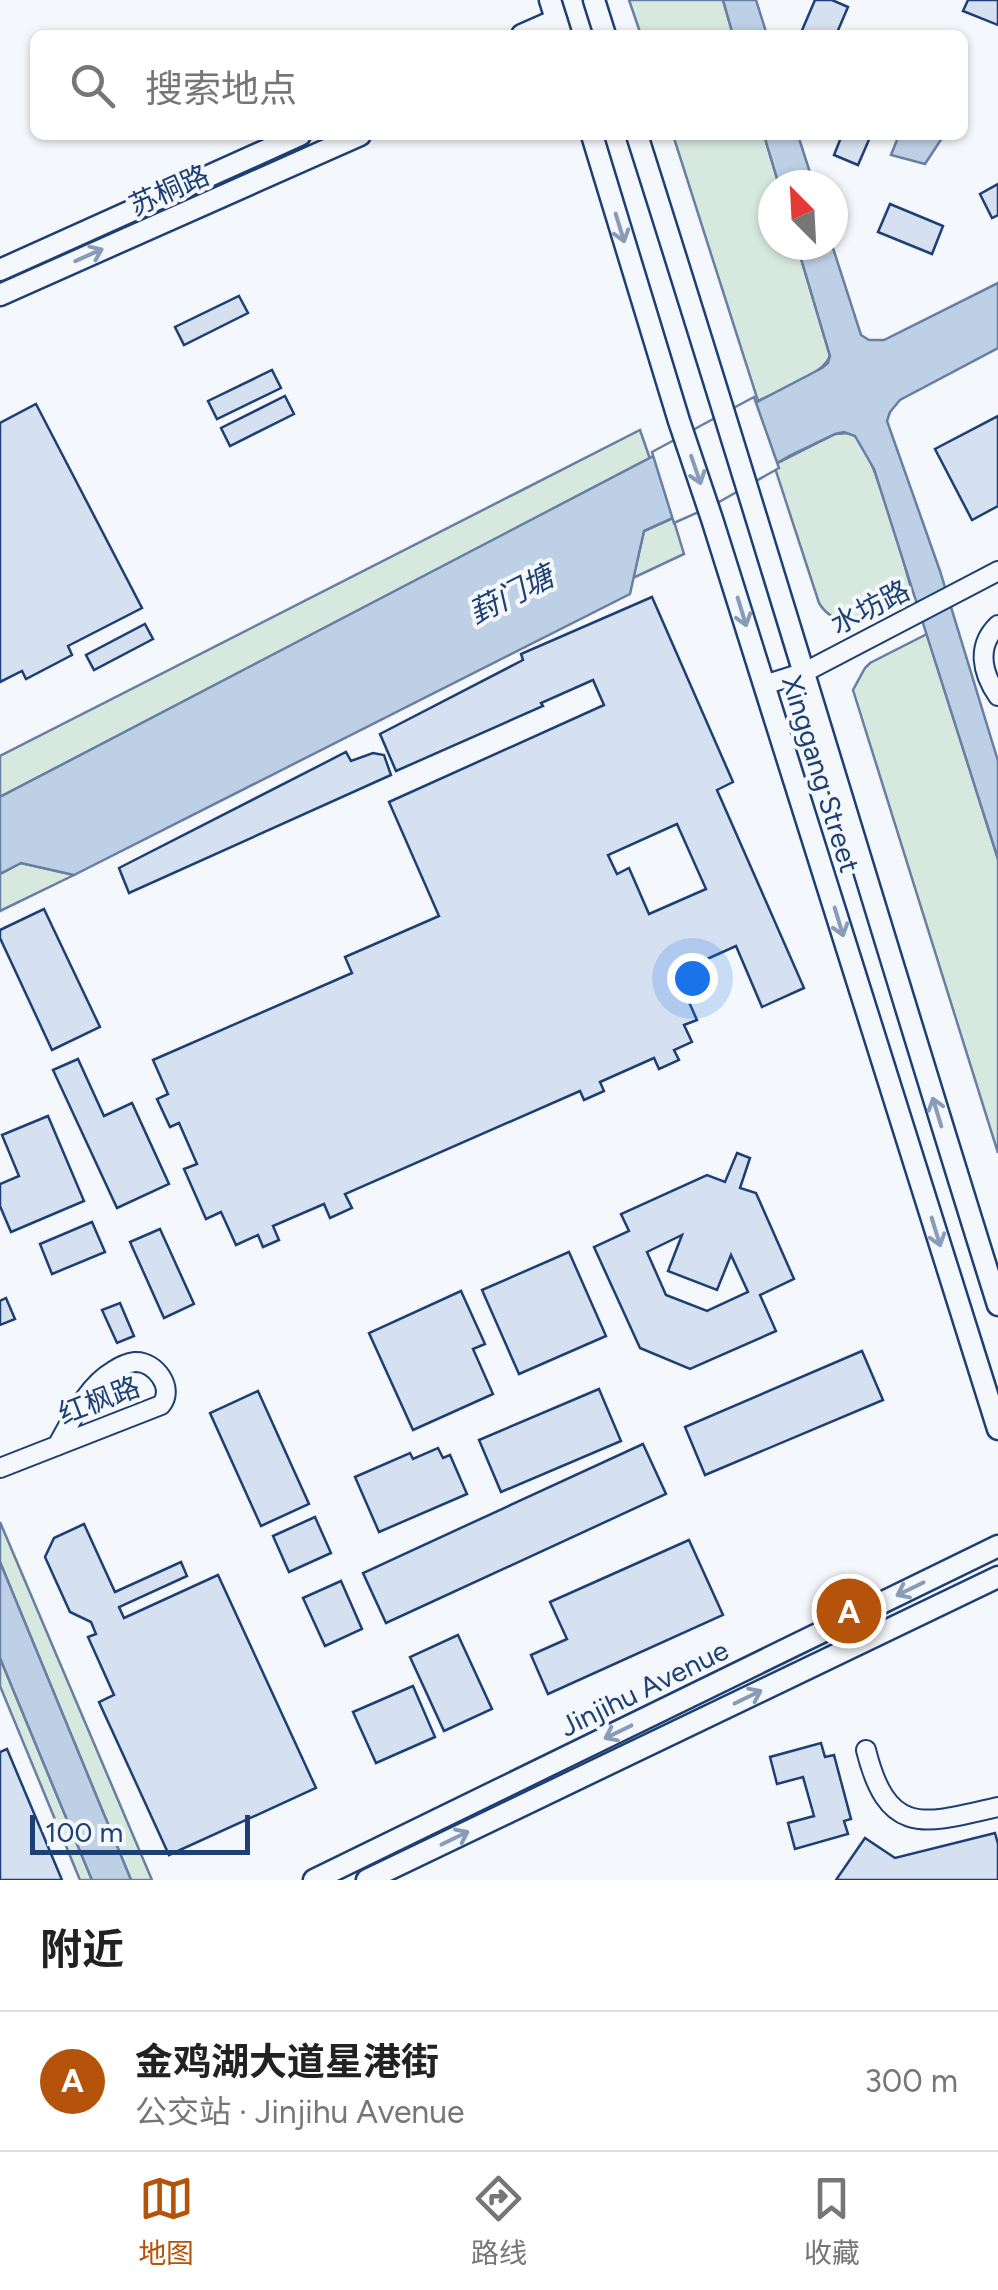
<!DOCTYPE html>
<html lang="zh">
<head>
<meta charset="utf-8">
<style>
  :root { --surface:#fff; --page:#f6f6f6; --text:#222; --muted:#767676; --line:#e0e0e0; --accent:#b45309 }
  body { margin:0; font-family:Figtree,"Noto Sans SC",sans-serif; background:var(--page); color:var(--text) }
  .compass { position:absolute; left:758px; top:170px; width:90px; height:90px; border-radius:50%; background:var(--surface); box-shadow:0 2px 8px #0004; rotate:336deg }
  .scale { position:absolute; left:30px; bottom:25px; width:220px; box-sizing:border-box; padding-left:10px; border:5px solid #1d3f73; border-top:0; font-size:28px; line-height:35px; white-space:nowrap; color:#1d3f73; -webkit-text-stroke:8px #f4f7fb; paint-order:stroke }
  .you { position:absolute; left:692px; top:978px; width:35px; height:35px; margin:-25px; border:8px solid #fff; border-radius:50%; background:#1a73e8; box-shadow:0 0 0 15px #1a73e833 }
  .badge { display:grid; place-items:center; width:65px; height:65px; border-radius:50%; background:var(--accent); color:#fff; font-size:32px; font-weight:700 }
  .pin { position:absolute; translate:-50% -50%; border:5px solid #fff; box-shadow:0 2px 10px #0006 }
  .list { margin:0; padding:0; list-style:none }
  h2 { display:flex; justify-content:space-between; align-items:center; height:130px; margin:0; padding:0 40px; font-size:42px }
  h2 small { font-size:32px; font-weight:400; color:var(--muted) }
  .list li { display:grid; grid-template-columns:65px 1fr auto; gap:30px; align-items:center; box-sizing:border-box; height:140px; padding:0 40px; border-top:2px solid var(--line) }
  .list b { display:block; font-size:38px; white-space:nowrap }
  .list p { margin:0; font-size:32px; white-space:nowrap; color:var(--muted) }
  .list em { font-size:32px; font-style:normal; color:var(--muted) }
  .icon { flex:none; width:55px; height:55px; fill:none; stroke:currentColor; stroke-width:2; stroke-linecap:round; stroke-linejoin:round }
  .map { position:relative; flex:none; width:998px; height:1880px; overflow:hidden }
  .search { position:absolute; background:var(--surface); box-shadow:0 2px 8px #0004; left:30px; right:30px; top:30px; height:110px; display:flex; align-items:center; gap:25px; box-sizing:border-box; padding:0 35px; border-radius:15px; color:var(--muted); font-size:38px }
  .sheet { height:270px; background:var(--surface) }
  nav { display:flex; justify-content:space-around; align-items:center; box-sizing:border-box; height:140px; border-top:2px solid var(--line); background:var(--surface); font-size:28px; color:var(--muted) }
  nav a { display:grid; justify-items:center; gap:5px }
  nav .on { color:var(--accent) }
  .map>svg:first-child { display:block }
  .green { fill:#d7e8df; stroke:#687fa3; stroke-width:2.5 }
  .water { fill:#bed0e5; stroke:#687fa3; stroke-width:2.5 }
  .pier { fill:#f4f7fb; stroke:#687fa3; stroke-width:2.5 }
  .building { fill:#d5e0f0; stroke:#1d3f73; stroke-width:2.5; fill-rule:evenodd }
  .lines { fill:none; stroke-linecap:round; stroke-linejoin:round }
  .minor-casing { stroke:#1d3f73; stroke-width:22 }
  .major-casing { stroke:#1d3f73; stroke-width:25 }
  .minor { stroke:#f4f7fb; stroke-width:18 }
  .major { stroke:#f4f7fb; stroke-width:20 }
  .oneway { stroke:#889bb7 }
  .labels { text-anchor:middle; stroke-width:8; stroke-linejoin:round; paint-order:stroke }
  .street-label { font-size:28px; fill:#1d3f73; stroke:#f4f7fb }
  .water-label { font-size:30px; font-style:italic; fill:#1d3f73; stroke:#f4f7fb }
</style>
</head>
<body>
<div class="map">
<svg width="998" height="1880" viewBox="0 0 998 1880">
  <rect width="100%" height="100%" fill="#f4f7fb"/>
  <g class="green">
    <polygon points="629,0 723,0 733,35 641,35"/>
    <path d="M673 135H764L779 185H773V245H797L830 356C822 376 778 391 758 401Z"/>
    <polygon points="640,430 650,459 0,797 0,756"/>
    <path d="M848 433C850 434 853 434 855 436 874 451 903 559 911 588 884 604 843 642 819 603L774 465 835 434Z"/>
    <polygon points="673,518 684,554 633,578 644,531"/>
    <polygon points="927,634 998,859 998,1153 853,690 865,668 870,663"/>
    <polygon points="21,863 74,875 0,911 0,874"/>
    <polygon points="0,1522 152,1880 131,1880 0,1562"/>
    <polygon points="0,1658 92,1880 80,1880 0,1686"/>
  </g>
  <g class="water">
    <polygon points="723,0 756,0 767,35 733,35"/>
    <polygon points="764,135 798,135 814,185 779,185"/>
    <polygon points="899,135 944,135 925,164 891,155"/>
    <polygon points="797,245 832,245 861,335 869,340 884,340 998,283 998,348 900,400 890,412 887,421 940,571 998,761 998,859 874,469 855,436 844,432 835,434 791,455 710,501 644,531 630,594 74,875 21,863 0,874 0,797 822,368 828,363 830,356"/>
    <polygon points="0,1562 131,1880 92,1880 0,1658"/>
  </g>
  <polygon class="pier" points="754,397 779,468 712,506 674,523 652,452"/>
  <g class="building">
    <polygon points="815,0 832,0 848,7 836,35 800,35"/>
    <polygon points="968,0 998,0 998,25 963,11"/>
    <polygon points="842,135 871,135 858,165 834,155"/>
    <polygon points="998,184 998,215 992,218 980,194"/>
    <polygon points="890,204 943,226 932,254 878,232"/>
    <polygon points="239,296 248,313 184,345 175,327"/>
    <polygon points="272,370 281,388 217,419 208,401"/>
    <polygon points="285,396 294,414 230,446 221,428"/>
    <polygon points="36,404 142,608 68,646 72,655 26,679 22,671 0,682 0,423"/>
    <polygon points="998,416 998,506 972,520 935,449"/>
    <path d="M652 597 733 782 717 790 804 988 762 1007 736 946 676 973 697 1020 684 1025 692 1042 674 1050 679 1060 659 1069 654 1058 600 1082 604 1091 584 1100 580 1091 345 1194 352 1208 330 1218 324 1204 273 1226 279 1240 263 1247 258 1235 236 1245 221 1212 206 1219 184 1169 197 1164 179 1123 170 1127 157 1099 168 1094 153 1060 352 973 345 957 439 916 389 802 604 705 593 680 541 703 543 706 396 771 380 734 523 660 521 654ZM677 824 706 889 649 914 629 868 617 874 608 855Z"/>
    <polygon points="145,624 153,639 94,670 86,655"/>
    <polygon points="346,752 351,761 373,753 384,755 391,775 129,893 119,868"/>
    <polygon points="44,909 100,1027 52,1050 0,938 0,930"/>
    <polygon points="78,1059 104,1116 132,1103 169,1184 117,1208 53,1070"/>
    <polygon points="48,1116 84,1201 11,1232 0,1206 0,1184 19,1176 2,1135"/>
    <path d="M737 1153 750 1158 740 1188 756 1193 794 1279 760 1295 776 1331 690 1369 640 1348 594 1247 629 1231 621 1214 707 1175 725 1182ZM682 1235 668 1271 717 1290 731 1255 748 1292 707 1311 666 1295 647 1252Z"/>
    <polygon points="92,1222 105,1252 52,1274 40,1244"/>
    <polygon points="160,1229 194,1304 164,1318 130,1242"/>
    <polygon points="569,1252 606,1336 519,1374 482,1290"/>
    <polygon points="461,1291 485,1344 473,1349 493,1394 413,1430 369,1333"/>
    <polygon points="6,1298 15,1319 0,1325 0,1301"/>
    <polygon points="120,1303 134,1336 117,1343 102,1310"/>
    <polygon points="862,1351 883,1400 705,1475 685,1427"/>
    <polygon points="599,1389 621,1441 501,1492 479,1440"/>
    <polygon points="258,1391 309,1504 261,1526 210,1413"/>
    <polygon points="643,1444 666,1494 386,1623 363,1573"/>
    <polygon points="438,1448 443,1458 450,1455 467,1494 379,1532 355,1477 410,1453 413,1459"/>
    <polygon points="315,1517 331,1553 289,1572 273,1536"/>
    <polygon points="84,1524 115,1592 181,1562 187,1576 119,1607 124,1618 218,1575 316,1788 169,1855 99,1702 114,1695 88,1637 96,1634 91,1622 70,1612 45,1557 54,1538"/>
    <polygon points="689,1540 723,1615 548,1694 531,1655 567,1639 550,1602"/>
    <polygon points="341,1581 362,1629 325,1646 303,1598"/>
    <polygon points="458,1635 492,1709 444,1731 410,1657"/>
    <polygon points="413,1686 435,1737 376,1763 353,1712"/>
    <polygon points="821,1743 825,1757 834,1755 851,1819 844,1821 848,1834 795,1849 788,1823 814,1816 803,1777 777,1784 770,1757"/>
    <polygon points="7,1749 62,1880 0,1880 0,1752"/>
    <polygon points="995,1833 998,1844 998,1880 836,1880 865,1838 895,1858"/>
  </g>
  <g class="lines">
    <g class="minor-casing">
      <g id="minor">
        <path d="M998 625C976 646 982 673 998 696"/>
        <polyline points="764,685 805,672 998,571"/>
        <path d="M0 1468 161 1405C175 1389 156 1361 135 1362 127 1363 119 1367 113 1371 86 1387 72 1420 57 1446"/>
        <path d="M866 1750C888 1838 924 1824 998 1807"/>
      </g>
    </g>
    <g class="major-casing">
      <g id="major">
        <polyline points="550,0 561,35"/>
        <polyline points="594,0 605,35"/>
        <polyline points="522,35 556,20"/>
        <polyline points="592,135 679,421 712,519 998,1429"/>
        <path d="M637 135C761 524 876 916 998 1305"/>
        <polyline points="0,270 300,135"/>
        <polyline points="0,295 360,135"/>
        <polyline points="314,1880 998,1546"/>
        <polyline points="367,1880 998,1577"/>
      </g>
    </g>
    <use href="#minor" class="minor"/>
    <use href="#major" class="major"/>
  </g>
  <defs><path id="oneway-shaft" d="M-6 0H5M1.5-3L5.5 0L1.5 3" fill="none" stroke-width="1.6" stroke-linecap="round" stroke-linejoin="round" transform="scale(2.5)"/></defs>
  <g class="oneway">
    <use href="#oneway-shaft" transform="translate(620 228) rotate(73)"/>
    <use href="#oneway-shaft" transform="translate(89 255) rotate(-24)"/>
    <use href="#oneway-shaft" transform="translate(696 470) rotate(71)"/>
    <use href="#oneway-shaft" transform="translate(742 612) rotate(73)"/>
    <use href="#oneway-shaft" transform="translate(839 922) rotate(73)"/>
    <use href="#oneway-shaft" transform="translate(937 1112) rotate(-107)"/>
    <use href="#oneway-shaft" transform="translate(936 1232) rotate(73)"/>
    <use href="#oneway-shaft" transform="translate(910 1589) rotate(154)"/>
    <use href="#oneway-shaft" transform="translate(748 1697) rotate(-26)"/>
    <use href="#oneway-shaft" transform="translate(618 1732) rotate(154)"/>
    <use href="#oneway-shaft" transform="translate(455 1838) rotate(-26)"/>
  </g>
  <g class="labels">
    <g class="street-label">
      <text transform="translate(169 190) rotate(-24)" y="10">苏桐路</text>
      <text transform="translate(870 607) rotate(-27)" y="10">水坊路</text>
      <text transform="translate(821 774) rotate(73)" y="10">Xinggang Street</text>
      <text transform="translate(99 1400) rotate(-21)" y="10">红枫路</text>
      <text transform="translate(644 1688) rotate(-26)" y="10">Jinjihu Avenue</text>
    </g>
    <g class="water-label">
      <text transform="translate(511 595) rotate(-27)" y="10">葑门塘</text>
    </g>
  </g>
</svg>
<svg class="compass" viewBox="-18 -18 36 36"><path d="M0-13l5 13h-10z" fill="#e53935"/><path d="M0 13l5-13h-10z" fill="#767676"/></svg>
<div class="scale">100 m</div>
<div class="you"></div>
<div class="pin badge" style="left:849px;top:1611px">A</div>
<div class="search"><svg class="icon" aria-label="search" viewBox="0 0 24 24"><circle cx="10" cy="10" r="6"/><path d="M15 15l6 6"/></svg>搜索地点</div>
</div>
<section class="sheet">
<h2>附近<small></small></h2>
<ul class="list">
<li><span class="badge">A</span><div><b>金鸡湖大道星港街</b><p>公交站 · Jinjihu Avenue</p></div><em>300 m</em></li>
</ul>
</section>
<nav>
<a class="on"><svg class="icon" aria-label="map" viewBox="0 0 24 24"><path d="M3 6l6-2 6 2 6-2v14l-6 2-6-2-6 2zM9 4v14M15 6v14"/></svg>地图</a>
<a><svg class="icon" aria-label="directions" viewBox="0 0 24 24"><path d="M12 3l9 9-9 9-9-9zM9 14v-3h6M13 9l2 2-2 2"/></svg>路线</a>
<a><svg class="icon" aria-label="saved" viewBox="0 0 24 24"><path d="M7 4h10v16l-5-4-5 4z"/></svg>收藏</a>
</nav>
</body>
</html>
